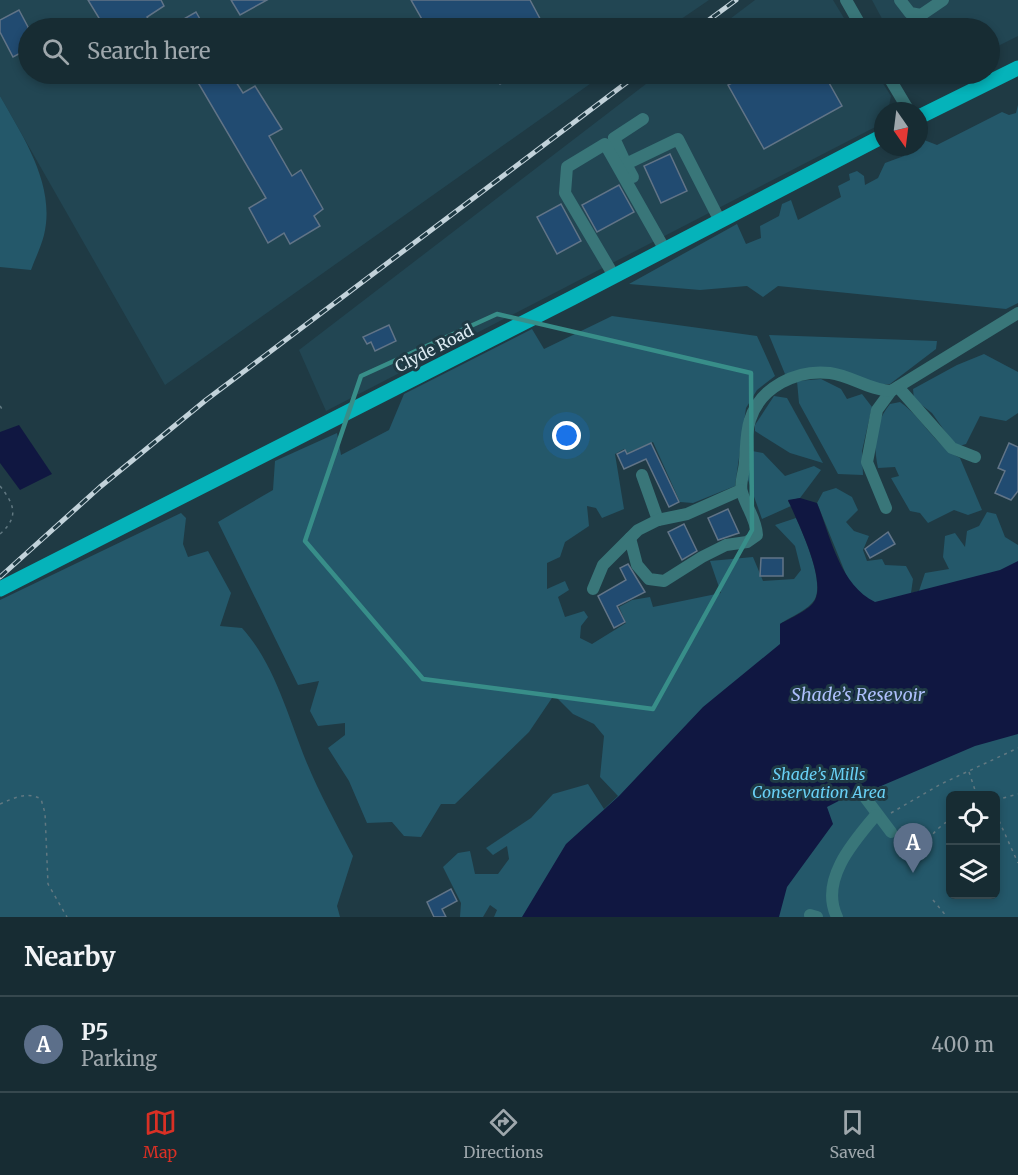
<!DOCTYPE html>
<html lang="en">
<head>
<meta charset="utf-8">
<style>
  :root { --surface:#172c33; --page:#24383f; --text:#f1f3f6; --muted:#9ea7ac; --line:#36484e; --accent:#d93025 }
  body { margin:0; font-family:Merriweather,serif; background:var(--page); color:var(--text) }
  .controls { position:absolute; right:18px; bottom:18px; display:grid; overflow:hidden; border-radius:9px; box-shadow:0 3px 9px #0003 }
  .controls button { width:54px; height:54px; display:grid; place-items:center; padding:0; border:0; border-bottom:2px solid var(--line); background:var(--surface); color:var(--text); font:30px sans-serif }
  .compass { position:absolute; left:874px; top:102px; width:54px; height:54px; border-radius:50%; background:var(--surface); box-shadow:0 3px 9px #0003; rotate:166deg }
  .you { position:absolute; left:567px; top:436px; width:21px; height:21px; margin:-15px; border:4px solid #fff; border-radius:50%; background:#1a73e8; box-shadow:0 0 0 9px #1a73e833 }
  .badge { display:grid; place-items:center; width:39px; height:39px; border-radius:50%; background:var(--accent); color:#fff; font-size:20px; font-weight:700 }
  .pin { position:absolute; translate:-50% -50px; filter:drop-shadow(0 2px 3px #0008) }
  .pin::after { content:''; position:absolute; top:32px; width:21px; height:18px; background:inherit; clip-path:polygon(0 0,100% 0,50% 100%) }
  .list { margin:0; padding:0; list-style:none }
  h2 { display:flex; justify-content:space-between; align-items:center; height:78px; margin:0; padding:0 24px; font-size:26px }
  h2 small { font-size:20px; font-weight:400; color:var(--muted) }
  .list li { display:grid; grid-template-columns:39px 1fr auto; gap:18px; align-items:center; box-sizing:border-box; height:96px; padding:0 24px; border-top:2px solid var(--line) }
  .list b { display:block; font-size:22px; white-space:nowrap }
  .list p { margin:0; font-size:20px; white-space:nowrap; color:var(--muted) }
  .list em { font-size:20px; font-style:normal; color:var(--muted) }
  .icon { flex:none; width:33px; height:33px; fill:none; stroke:currentColor; stroke-width:2; stroke-linecap:round; stroke-linejoin:round }
  .map { position:relative; flex:none; width:1018px; height:917px; overflow:hidden }
  .search { position:absolute; background:var(--surface); box-shadow:0 3px 9px #0003; left:18px; right:18px; top:18px; height:66px; display:flex; align-items:center; gap:15px; box-sizing:border-box; padding:0 21px; border-radius:33px; color:var(--muted); font-size:22px }
  .sheet { height:174px; background:var(--surface) }
  nav { display:flex; justify-content:space-around; align-items:center; box-sizing:border-box; height:84px; border-top:2px solid var(--line); background:var(--surface); font-size:16px; color:var(--muted) }
  nav a { display:grid; justify-items:center; gap:3px }
  nav .on { color:var(--accent) }
  .map>svg:first-child { display:block }
  .built { fill:#224653 }
  .green { fill:#24586a; fill-rule:evenodd }
  .water { fill:#101741 }
  .building { fill:#214b71; stroke:#617487; stroke-width:1.5 }
  .lines { fill:none; stroke-linecap:round; stroke-linejoin:round }
  .path { stroke:#617881; stroke-width:1.5; stroke-dasharray:3 4.5; stroke-linecap:butt }
  .minor { stroke:#397679; stroke-width:12 }
  .major { stroke:#05b3ba; stroke-width:15 }
  .rail-casing { stroke:#c2d2da; stroke-width:5 }
  .rail { stroke:#1f3a44; stroke-width:3; stroke-dasharray:9; stroke-linecap:butt }
  .marked { fill:none; stroke:#388e89; stroke-width:4.5; stroke-linejoin:round }
  .labels { text-anchor:middle; stroke-width:6; stroke-linejoin:round; paint-order:stroke }
  .street-label { font-size:16px; fill:#ddecf3; stroke:#1f3a44 }
  .park-label { font-size:16px; font-style:italic; fill:#68cff4; stroke:#1f3a44 }
  .water-label { font-size:18px; font-style:italic; fill:#adbffb; stroke:#1f3a44 }
</style>
</head>
<body>
<div class="map">
<svg width="1018" height="917" viewBox="0 0 1018 917">
  <rect width="100%" height="100%" fill="#1f3a44"/>
  <g class="built">
    <polygon points="0,0 709,0 668,28 28,28 28,74 604,74 165,385 0,96"/>
    <polygon points="755,0 833,0 850,28 718,28"/>
    <polygon points="872,0 1018,0 1018,36 990,50 990,28 887,28"/>
    <polygon points="659,74 877,74 891,96 888,111 883,111 883,123 326,411 299,350"/>
    <polygon points="912,74 940,74 918,84"/>
  </g>
  <g class="green">
    <path d="M0 96C23 137 56 185 44 235 41 247 35 259 31 270L0 267Z"/>
    <polygon points="1018,105 1018,303 1006,309 778,286 763,297 747,286 700,290 629,284 737,224 746,244 761,238 760,226 779,216 782,204 791,200 798,220 841,197 838,186 850,180 849,174 857,171 864,176 865,185 878,178 885,163 904,156 906,147 919,147 919,138 937,145 1002,112 1009,115 1016,113"/>
    <path d="M612 316 757 336 775 376 757 390 746 408 735 486 693 503 680 502 653 442 627 453 624 449 615 454 624 509 602 518 596 508 587 506 589 526 565 542 560 557 547 563V589L565 581 569 590 558 597 565 617 584 611 588 617 581 626 580 638 592 644 626 623 619 607 632 600 650 597 653 607 721 593 710 561 753 557 763 581 794 579 801 570 795 546 775 525 796 518C803 534 828 588 812 603 804 612 790 617 780 624L874 602 860 595 849 582 817 503 823 492 836 488 852 497 858 510 846 522 854 531 869 536 863 550 867 561 882 559 885 565 906 566 913 579 911 593 919 591 925 573 949 569 943 557 945 536 955 533 965 547 967 531 979 526 987 512 996 514 1005 537 1018 545V917H494L497 910 490 905 483 917H460L461 903 443 867 458 853 470 851 475 874H498L509 859 507 846 493 855 486 848 531 818 553 794 588 784 604 809 618 796 600 777 604 736 594 724 573 714 554 695 529 732 455 804H441L421 837 404 836 392 822 367 823 349 781 328 748 345 735V723L318 726 310 711 319 681 298 685 218 522 273 490 275 461 337 433 341 455 389 430 404 394 532 329 544 349ZM950 796H996V894H950Z"/>
    <polygon points="769,335 937,341 936,349 890,384 872,384 813,368 785,374"/>
    <polygon points="984,354 1018,372 1018,413 1006,421 980,416 966,444 956,447 932,413 914,399 913,389 957,365"/>
    <polygon points="821,379 841,389 847,399 862,394 872,407 862,451 863,475 838,474 799,403 797,381"/>
    <polygon points="774,396 787,398 823,463 790,453 755,431 755,425"/>
    <path d="M900 402C922 417 935 446 960 458L982 510 968 515 954 510 928 523 920 513 910 511 891 478 899 476 895 467 878 468C873 443 874 424 890 404Z"/>
    <polygon points="752,451 763,453 785,476 814,466 821,470 800,498 788,501 791,506 762,519 747,477"/>
    <path d="M181 513 186 518 183 544 188 557 208 551 231 593 220 626 242 628C274 663 288 716 306 761 319 793 337 825 353 856L337 906 340 917H0V600Z"/>
  </g>
  <g class="water">
    <polygon points="19,425 52,474 20,490 0,463 0,432"/>
    <path d="M800 498 817 503C831 537 839 584 875 602L1000 570 1018 561V734L975 746 867 792H856L827 807 833 824 787 887 779 917H522L566 844 619 796 703 707 780 644V624C790 618 810 610 815 600 826 578 797 521 788 500Z"/>
  </g>
  <g class="building">
    <polygon points="88,0 161,0 164,6 147,17 154,28 105,28"/>
    <polygon points="231,0 267,0 240,15"/>
    <polygon points="411,0 530,0 545,28 469,28 466,22 453,28 427,28"/>
    <polygon points="19,10 28,27 28,49 13,57 0,32 0,20"/>
    <polygon points="196,12 205,28 168,28"/>
    <polygon points="193,74 231,74 243,93 255,86 282,129 269,136 292,176 301,170 323,209 314,216 320,226 290,244 284,233 268,243 249,208 266,198"/>
    <polygon points="494,74 520,74 500,84"/>
    <polygon points="749,74 824,74 842,106 764,149 728,85"/>
    <polygon points="670,154 687,191 661,203 644,166"/>
    <polygon points="619,185 634,212 597,232 582,205"/>
    <polygon points="561,204 581,241 557,254 537,217"/>
    <polygon points="389,325 396,341 375,351 371,342 367,344 363,337"/>
    <polygon points="651,443 679,502 669,507 646,459 624,469 617,454 625,450 627,454"/>
    <polygon points="1009,443 1018,447 1018,491 1011,500 995,493 1005,471 998,468"/>
    <polygon points="728,509 739,533 718,540 708,518"/>
    <polygon points="684,524 697,551 682,560 668,532"/>
    <polygon points="888,532 895,544 870,558 865,549"/>
    <polygon points="761,558 783,558 783,576 760,576"/>
    <polygon points="628,564 645,592 617,606 625,622 614,628 598,596 626,580 620,568"/>
    <polygon points="451,889 457,901 442,909 446,917 434,917 427,902"/>
  </g>
  <g class="lines">
    <g class="path">
      <polyline points="0,406 2,409"/>
      <path d="M0 486C15 505 19 517 0 534"/>
      <polyline points="969,772 977,796"/>
      <polyline points="996,800 1018,794"/>
      <path d="M0 804C14 798 27 791 41 799L45 813 48 884 67 917"/>
      <polyline points="891,813 941,784 1018,748"/>
      <polyline points="996,814 1018,863"/>
      <path d="M914 866C923 847 932 830 950 820"/>
      <polyline points="933,900 947,917"/>
    </g>
    <g class="minor">
      <polyline points="846,0 862,28"/>
      <polyline points="900,0 910,13 921,15 943,0"/>
      <polyline points="887,74 909,111"/>
      <polyline points="626,164 614,138 643,119"/>
      <polyline points="633,177 626,164 678,139 720,221"/>
      <polyline points="614,276 565,193 567,167 605,144 665,250"/>
      <polyline points="898,387 952,448 975,457"/>
      <polyline points="642,475 658,520"/>
      <polyline points="886,508 867,462 877,410 891,391"/>
      <path d="M630 538 637 565 649 579 664 581 702 557 726 545 747 542 757 535C756 518 746 507 742 492 739 484 745 470 745 461 746 448 746 432 750 420 760 387 797 369 830 373 852 376 869 390 891 391L1018 313"/>
      <polyline points="593,589 603,565 638,530 658,520 687,514 741,490"/>
      <polyline points="861,792 891,832"/>
      <polyline points="810,915 817,917"/>
      <path d="M837 917C819 880 854 841 876 815"/>
    </g>
    <g class="major">
      <polyline points="919,117 1018,68"/>
      <polyline points="0,589 572,298 883,136"/>
    </g>
    <g class="rail-casing">
      <g id="rail">
        <polyline points="698,28 736,0"/>
        <polyline points="0,577 100,487 206,400 638,74"/>
      </g>
    </g>
    <use href="#rail" class="rail"/>
  </g>
  <path class="marked" d="M497 314 751 373 752 530 653 709 423 679 305 541 361 376Z"/>
  <g class="labels">
    <g class="street-label">
      <text transform="translate(434 348) rotate(-27)" y="6">Clyde Road</text>
    </g>
    <g class="park-label">
      <text x="819" y="780">Shade’s Mills<tspan x="819" dy="18">Conservation Area</tspan></text>
    </g>
    <g class="water-label">
      <text x="858" y="701">Shade’s Resevoir</text>
    </g>
  </g>
</svg>
<div class="controls">
<button><svg class="icon" aria-label="locate" viewBox="0 0 24 24"><circle cx="12" cy="12" r="6"/><path d="M12 2v4M12 18v4M2 12h4M18 12h4"/></svg></button>
<button><svg class="icon" aria-label="layers" viewBox="0 0 24 24"><path d="M12 4l9 5-9 5-9-5zM3 14l9 5 9-5"/></svg></button>
</div>
<svg class="compass" viewBox="-18 -18 36 36"><path d="M0-13l5 13h-10z" fill="#e53935"/><path d="M0 13l5-13h-10z" fill="#9ea7ac"/></svg>
<div class="you"></div>
<div class="pin badge" style="left:913px;top:873px;background:#5c6f8a">A</div>
<div class="search"><svg class="icon" aria-label="search" viewBox="0 0 24 24"><circle cx="10" cy="10" r="6"/><path d="M15 15l6 6"/></svg>Search here</div>
</div>
<section class="sheet">
<h2>Nearby<small></small></h2>
<ul class="list">
<li><span class="badge" style="background:#5c6f8a">A</span><div><b>P5</b><p>Parking</p></div><em>400 m</em></li>
</ul>
</section>
<nav>
<a class="on"><svg class="icon" aria-label="map" viewBox="0 0 24 24"><path d="M3 6l6-2 6 2 6-2v14l-6 2-6-2-6 2zM9 4v14M15 6v14"/></svg>Map</a>
<a><svg class="icon" aria-label="directions" viewBox="0 0 24 24"><path d="M12 3l9 9-9 9-9-9zM9 14v-3h6M13 9l2 2-2 2"/></svg>Directions</a>
<a><svg class="icon" aria-label="saved" viewBox="0 0 24 24"><path d="M7 4h10v16l-5-4-5 4z"/></svg>Saved</a>
</nav>
</body>
</html>
